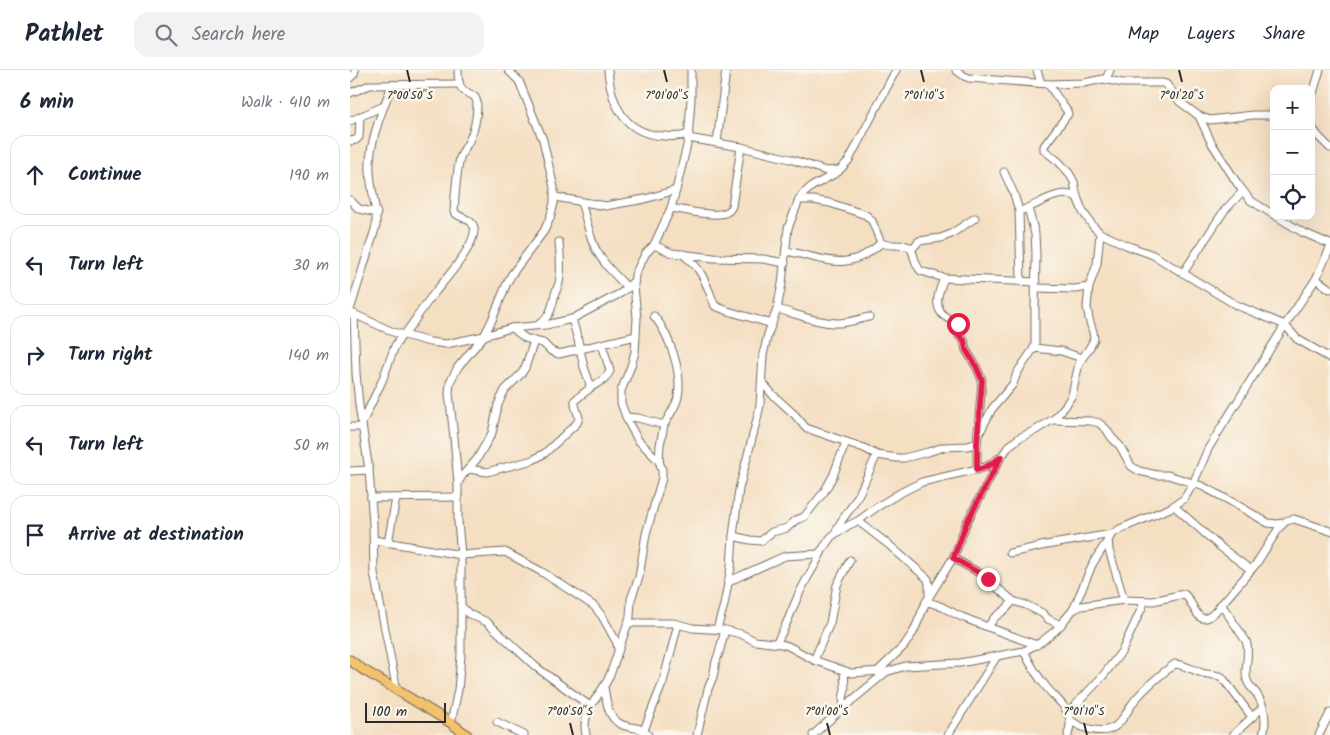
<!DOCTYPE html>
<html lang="en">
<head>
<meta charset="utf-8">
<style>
  :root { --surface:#fff; --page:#f2f2f3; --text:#1f2937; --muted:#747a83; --line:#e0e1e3 }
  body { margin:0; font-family:Kalam,sans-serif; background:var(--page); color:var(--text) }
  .controls { position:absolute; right:15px; top:15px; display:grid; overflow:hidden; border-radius:10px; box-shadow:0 5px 20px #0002 }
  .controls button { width:45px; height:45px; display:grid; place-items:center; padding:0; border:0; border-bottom:1px solid var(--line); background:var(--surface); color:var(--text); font:25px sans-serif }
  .scale { position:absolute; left:15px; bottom:12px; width:81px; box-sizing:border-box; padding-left:5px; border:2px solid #2b2b2b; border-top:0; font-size:14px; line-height:18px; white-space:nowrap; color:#2b2b2b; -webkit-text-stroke:4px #fbf7ec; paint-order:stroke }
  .stop { position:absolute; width:15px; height:15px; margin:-11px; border:4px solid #e11d48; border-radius:50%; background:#fff }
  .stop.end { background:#e11d48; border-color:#fff; box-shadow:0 1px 5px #0008 }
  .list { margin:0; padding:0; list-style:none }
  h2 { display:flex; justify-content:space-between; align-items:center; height:65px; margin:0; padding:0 20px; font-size:21px }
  h2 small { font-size:16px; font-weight:400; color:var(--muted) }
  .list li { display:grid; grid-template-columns:32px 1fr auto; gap:15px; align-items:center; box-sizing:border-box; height:80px; margin:0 10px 10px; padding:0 10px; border:1px solid var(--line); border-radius:15px }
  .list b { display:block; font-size:19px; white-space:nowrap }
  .list em { font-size:16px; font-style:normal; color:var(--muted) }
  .icon { flex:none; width:28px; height:28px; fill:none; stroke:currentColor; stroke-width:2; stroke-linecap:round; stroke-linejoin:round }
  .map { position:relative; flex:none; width:980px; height:665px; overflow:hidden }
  header { display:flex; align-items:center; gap:30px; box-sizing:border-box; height:70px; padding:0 25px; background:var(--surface); border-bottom:1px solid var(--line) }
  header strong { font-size:24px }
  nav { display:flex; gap:28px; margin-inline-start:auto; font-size:18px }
  .search { width:350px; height:45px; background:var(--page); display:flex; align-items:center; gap:12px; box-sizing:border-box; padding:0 18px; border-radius:15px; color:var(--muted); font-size:19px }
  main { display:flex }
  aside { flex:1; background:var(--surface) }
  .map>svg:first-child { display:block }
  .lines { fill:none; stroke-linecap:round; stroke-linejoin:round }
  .minor-casing { stroke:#716a60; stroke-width:9 }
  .major-casing { stroke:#716a60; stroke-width:11 }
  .minor { stroke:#fff; stroke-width:7 }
  .major { stroke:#f3c26a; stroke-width:9 }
  .route { stroke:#e11d48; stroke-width:6 }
  .ticks { fill:none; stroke:#2b2b2b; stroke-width:2 }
  .ticks-label { font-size:12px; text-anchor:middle; fill:#2b2b2b; stroke:#fbf7ec; stroke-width:5; stroke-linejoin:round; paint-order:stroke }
</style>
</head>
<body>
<header>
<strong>Pathlet</strong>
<div class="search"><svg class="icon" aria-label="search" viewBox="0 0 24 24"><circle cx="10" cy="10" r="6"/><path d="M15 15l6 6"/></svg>Search here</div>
<nav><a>Map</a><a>Layers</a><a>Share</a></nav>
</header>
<main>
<aside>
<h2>6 min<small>Walk · 410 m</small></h2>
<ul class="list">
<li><svg class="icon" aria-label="ahead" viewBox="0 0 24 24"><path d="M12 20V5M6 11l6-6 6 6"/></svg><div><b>Continue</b></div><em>190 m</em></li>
<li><svg class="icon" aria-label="left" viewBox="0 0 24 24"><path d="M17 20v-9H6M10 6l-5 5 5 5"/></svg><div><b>Turn left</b></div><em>30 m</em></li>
<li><svg class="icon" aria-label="right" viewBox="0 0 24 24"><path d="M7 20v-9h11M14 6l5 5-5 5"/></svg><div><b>Turn right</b></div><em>140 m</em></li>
<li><svg class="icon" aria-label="left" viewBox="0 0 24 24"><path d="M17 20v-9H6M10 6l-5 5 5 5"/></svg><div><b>Turn left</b></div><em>50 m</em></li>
<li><svg class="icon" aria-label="arrive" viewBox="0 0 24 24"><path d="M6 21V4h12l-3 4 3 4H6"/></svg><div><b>Arrive at destination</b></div></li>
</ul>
</aside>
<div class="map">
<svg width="980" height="665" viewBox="0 0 980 665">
  <rect width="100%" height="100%" fill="#fbf7ec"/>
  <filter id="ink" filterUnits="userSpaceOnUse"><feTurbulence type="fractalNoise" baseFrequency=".02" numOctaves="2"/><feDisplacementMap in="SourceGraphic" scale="10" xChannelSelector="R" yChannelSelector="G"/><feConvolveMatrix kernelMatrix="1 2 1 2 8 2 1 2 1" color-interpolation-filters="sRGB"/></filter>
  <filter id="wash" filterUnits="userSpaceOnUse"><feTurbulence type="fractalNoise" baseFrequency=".0096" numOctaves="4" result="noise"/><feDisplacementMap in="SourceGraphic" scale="20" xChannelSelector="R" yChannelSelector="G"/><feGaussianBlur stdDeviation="1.12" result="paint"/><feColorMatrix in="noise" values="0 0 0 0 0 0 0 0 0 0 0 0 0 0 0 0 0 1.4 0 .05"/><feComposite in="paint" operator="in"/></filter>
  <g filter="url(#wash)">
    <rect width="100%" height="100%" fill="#f4dfc3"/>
  </g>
  <g filter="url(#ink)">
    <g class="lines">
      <g class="minor-casing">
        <g id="minor">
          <path d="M258 0C261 36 276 65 315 66 323 67 331 67 339 64"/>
          <polyline points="606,0 614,6 619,8 698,14 734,13 753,9 773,13 813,13 816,14 830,32 849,46 861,72 887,113 900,130 924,145"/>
          <polyline points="687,0 691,13"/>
          <polyline points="0,8 4,4 5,0"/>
          <polyline points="756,9 760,0"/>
          <polyline points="698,14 717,41 718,44 694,76 694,80 709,92 719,103 724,112 727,127 733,142 743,156 750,163 776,175 803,185 886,235 935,255 947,269 980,288"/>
          <polyline points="0,23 20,15 109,14"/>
          <polyline points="961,30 970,0"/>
          <polyline points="849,46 860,50 903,45 924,45"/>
          <polyline points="0,51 34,36"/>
          <polyline points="961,56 969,67 980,78"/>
          <polyline points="338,68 391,77 440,89 476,101 489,100"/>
          <polyline points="0,71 6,70 9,67 10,47"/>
          <polyline points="367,73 376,0"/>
          <polyline points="654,102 664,124 669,141 671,211"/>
          <polyline points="205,127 256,136 261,135 295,129 326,120"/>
          <polyline points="0,130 9,139 27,143"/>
          <path d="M449 130H463L480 133 516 145 522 151 531 173C540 177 551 173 560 177 565 185 564 195 571 201L594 208 686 212"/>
          <path d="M231 132C235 145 238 158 242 170 248 189 264 204 278 218"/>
          <path d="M321 138C332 140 368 148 377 142 380 141 381 138 382 136L391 77"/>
          <path d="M673 140C690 134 709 118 727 127"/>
          <polyline points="926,146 952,162 980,174"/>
          <polyline points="304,175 322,183 364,188 413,189 435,193"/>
          <polyline points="562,179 569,171 591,168 601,164 625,148"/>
          <path d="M436 181C475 188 497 204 531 173"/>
          <path d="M333 184C338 189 344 193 348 199 356 210 360 224 365 236L378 241 422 254"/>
          <polyline points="833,203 874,141 893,121"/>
          <path d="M594 208C590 219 583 233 592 244 596 248 602 250 607 253L609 266 614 270 616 280 626 296 632 310 627 373V400"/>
          <polyline points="966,209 980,219"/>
          <polyline points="686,218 725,219 739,217"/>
          <path d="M427 239C447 244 467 253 488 253 498 253 509 249 519 247"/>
          <path d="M0 240 26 156C27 136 21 121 20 102 18 74 32 41 42 15"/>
          <polyline points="2,244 4,244 43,262 80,272 96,274 134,266 161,258 196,255 222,249 271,223 284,211"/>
          <polyline points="4,244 6,303 9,335 19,400 23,454 24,503 47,621"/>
          <path d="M188 255C202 244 201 240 205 224 206 220 208 217 209 213 212 200 210 185 209 172"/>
          <polyline points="162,258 175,268 184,271 193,273 201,281 209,284 286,266"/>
          <path d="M54 265C63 254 70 241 79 230 88 217 132 171 123 155 120 148 109 148 104 142 105 124 106 106 110 88 112 82 116 77 119 71 125 59 127 47 127 34 126 22 118 26 112 19 108 14 108 6 108 0"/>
          <polyline points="684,278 711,281 732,288"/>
          <polyline points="412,312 422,324 445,345 456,358 514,378 527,385 547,388 554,388 578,382 594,377 618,376 627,373"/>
          <path d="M240 318C247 313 257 309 260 301L252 274"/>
          <path d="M276 347 288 348 314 355C318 347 326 337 328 327 333 303 319 264 304 246"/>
          <polyline points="703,350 741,351 749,353 756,359 762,368 770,376 781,396 789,401 807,405 818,405 852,416 882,432 918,453 927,454 933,453"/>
          <polyline points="12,353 32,311 45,276 52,265"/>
          <polyline points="0,357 12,357"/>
          <polyline points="628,366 642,339 663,314 667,303 684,278 685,274 685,236 686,184 685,164 678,138"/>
          <polyline points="309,391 310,375 314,355"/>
          <polyline points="119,399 137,402 183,390 195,383 227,353 229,348 225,335 225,330 239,319 240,314 234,297 228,270 222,249"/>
          <polyline points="0,401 19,400"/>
          <polyline points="108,413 112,406 127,389 142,363 148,335 151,328 155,320 171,304 175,298 184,271"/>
          <polyline points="21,428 108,427"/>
          <polyline points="824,436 869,476 901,500"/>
          <polyline points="508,451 539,475 578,509 579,515 579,525"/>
          <path d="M485 464C490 449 498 444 505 431 514 416 519 400 527 385"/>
          <polyline points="383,466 400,470 411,471 422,462 437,458 446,450 454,447 474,422 483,406 496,372"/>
          <polyline points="758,468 759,480 774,530"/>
          <polyline points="24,470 111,485 155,482 192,502 244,536 252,546 267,573 268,579"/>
          <polyline points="38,473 46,428"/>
          <polyline points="660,483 696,475 762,464"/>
          <polyline points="603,488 631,504 663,531 676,535 692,543 698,549 711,555"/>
          <polyline points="378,513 386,508 435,486 468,484 472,480 481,467 485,464 499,455 508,451 527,437 550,423 572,412 636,397 649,388"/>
          <path d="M576 532C589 533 600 542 612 547 637 557 662 566 687 575"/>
          <path d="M871 534 896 571C901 583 893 601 897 610 898 615 903 619 906 623 915 636 917 650 913 665"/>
          <polyline points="111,536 119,544 137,552 186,597 240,636"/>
          <path d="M723 540 731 536 774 530 803 531 834 524C845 532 846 561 865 542L906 494 929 458 936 451 944 449 980 461"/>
          <polyline points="278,553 323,553 343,558 375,560 391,564 405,571 431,574 438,576 464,590 501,603 533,601"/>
          <polyline points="638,557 644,548 656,539 663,531"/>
          <polyline points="367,559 374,535 381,497 383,466 389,419 407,349 410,335 413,285 418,264 427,239 432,214 438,158 449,130 453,124 461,117 488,102 499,90 546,0"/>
          <path d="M426 573C438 555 443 534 453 516 459 504 467 493 472 481"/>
          <path d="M674 581C680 594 688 607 697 618 705 628 717 636 720 649 721 654 719 660 718 665"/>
          <polyline points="464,590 480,553 487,515 500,490"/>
          <polyline points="528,601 554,576 564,561 576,532 603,488 608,476 616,454 651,387 659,376 669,368 686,360 705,348 716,335 722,325 729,293 740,277 744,269 743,262 739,249 737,237 739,217 747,194 750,163"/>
          <path d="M254 617C257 635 258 654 280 657 288 658 293 659 298 665"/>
          <polyline points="494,637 493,629 495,619 494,601"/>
          <polyline points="717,644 752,607 772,581 795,531"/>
          <path d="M720 650C730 658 752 665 764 657 773 652 778 639 785 630 794 619 813 602 825 594 835 595 843 600 852 603 859 605 866 604 872 607L902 647"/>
          <polyline points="147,652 174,665"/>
          <polyline points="101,653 108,620 111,585 111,485 108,452 108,413 104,367 99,324 100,312 108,297 134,266 142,250 157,213 162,204 194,161 200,148 204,133 204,118 193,70 169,11 158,0"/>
          <polyline points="294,660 313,612 328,554"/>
          <path d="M236 665C230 639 251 627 260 605 266 588 272 570 278 553L280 547 281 529 289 507 296 464 312 408V400L309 391 288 370 278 352 271 333V321L281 296 285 282 287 248 284 216 285 205 290 194 296 183 304 175 321 138 326 120 338 71 341 29V0"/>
          <polyline points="347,665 358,619 363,607 366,591 369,583 375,560"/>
          <polyline points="463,665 494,637 536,602 555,596 610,593 674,581 691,572 705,561 723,540 743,493 762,464 770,459 820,438 834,429 843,414 858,379 935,255 966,209 980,178"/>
          <polyline points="598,665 647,586"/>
          <polyline points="883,665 913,637"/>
          <polyline points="969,665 980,643"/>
        </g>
      </g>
      <g class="major-casing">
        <polyline id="major" points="0,590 12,599 101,653 117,665"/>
      </g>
      <use href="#minor" class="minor"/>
      <use href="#major" class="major"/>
    </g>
  </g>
  <g class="lines" filter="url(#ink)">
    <polyline class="route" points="608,254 609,266 614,270 616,280 626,296 632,310 627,373 627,400 636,397 651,387 616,454 608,476 603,488 631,504 638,509"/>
  </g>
  <path class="ticks" d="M57 0 60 12M314 0 317 12M571 0 574 12M829 0 832 12M220 653 223 665M477 653 480 665M734 653 737 665"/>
  <g class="ticks-label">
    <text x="60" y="29">7°00'50"S</text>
    <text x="317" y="29">7°01'00"S</text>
    <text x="574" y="29">7°01'10"S</text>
    <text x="832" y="29">7°01'20"S</text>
    <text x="220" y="645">7°00'50"S</text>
    <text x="477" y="645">7°01'00"S</text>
    <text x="734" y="645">7°01'10"S</text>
  </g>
</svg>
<div class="controls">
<button>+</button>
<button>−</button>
<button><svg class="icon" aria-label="locate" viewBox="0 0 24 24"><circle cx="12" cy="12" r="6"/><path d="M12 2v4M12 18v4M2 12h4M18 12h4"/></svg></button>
</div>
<div class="scale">100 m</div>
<div class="stop" style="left:608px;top:254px"></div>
<div class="stop end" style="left:638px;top:509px"></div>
</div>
</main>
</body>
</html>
